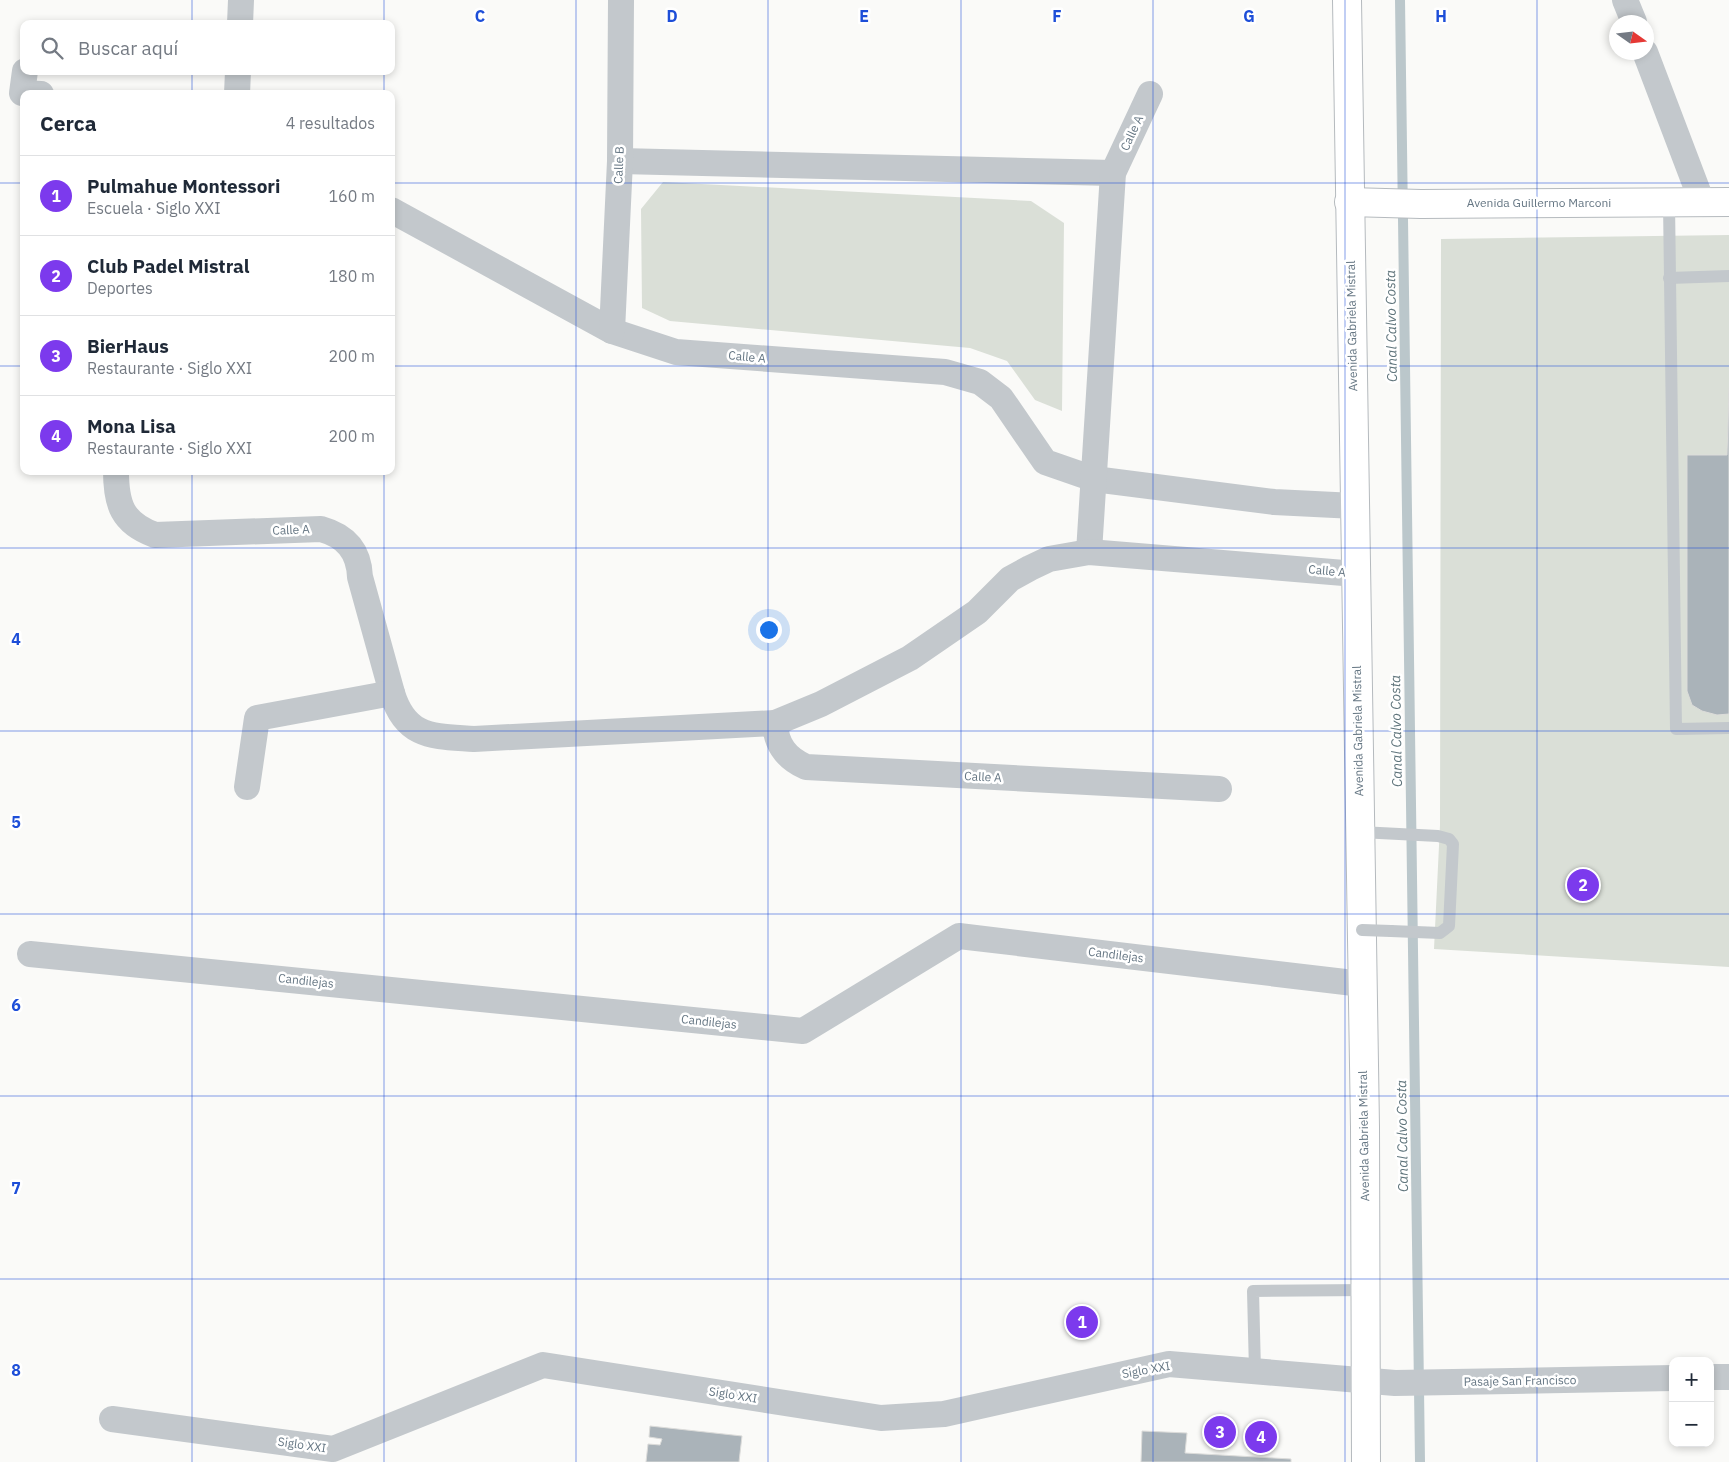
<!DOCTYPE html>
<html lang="es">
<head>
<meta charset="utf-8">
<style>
  :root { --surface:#fff; --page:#f6f6f7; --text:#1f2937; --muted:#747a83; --line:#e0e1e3; --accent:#7c3aed }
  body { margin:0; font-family:"IBM Plex Sans",sans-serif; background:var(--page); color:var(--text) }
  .controls { position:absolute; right:15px; bottom:15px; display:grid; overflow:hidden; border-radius:10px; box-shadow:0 2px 8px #0003 }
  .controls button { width:45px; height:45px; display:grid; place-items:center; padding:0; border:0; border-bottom:1px solid var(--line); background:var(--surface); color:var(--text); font:25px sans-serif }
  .compass { position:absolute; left:1609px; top:15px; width:45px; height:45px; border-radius:50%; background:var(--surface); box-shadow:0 2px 8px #0003; rotate:104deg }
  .you { position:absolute; left:768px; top:629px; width:18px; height:18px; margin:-12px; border:4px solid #fff; border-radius:50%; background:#1a73e8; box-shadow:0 0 0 8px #1a73e833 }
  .badge { display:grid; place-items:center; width:32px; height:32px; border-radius:50%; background:var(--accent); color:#fff; font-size:16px; font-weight:700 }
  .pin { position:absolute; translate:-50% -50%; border:2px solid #fff; box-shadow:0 1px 5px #0006 }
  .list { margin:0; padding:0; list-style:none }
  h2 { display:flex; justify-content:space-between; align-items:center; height:65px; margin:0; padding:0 20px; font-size:21px }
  h2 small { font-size:16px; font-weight:400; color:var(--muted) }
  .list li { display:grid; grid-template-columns:32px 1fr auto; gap:15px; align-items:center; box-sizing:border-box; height:80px; padding:0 20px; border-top:1px solid var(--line) }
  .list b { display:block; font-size:19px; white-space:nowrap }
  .list p { margin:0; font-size:16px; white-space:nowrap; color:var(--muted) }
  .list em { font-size:16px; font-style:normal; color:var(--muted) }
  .icon { flex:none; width:28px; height:28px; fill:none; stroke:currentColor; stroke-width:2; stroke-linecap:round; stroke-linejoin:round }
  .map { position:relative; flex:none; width:1729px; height:1462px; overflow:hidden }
  .search { position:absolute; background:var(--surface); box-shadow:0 2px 8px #0003; left:20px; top:20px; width:375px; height:55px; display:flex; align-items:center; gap:12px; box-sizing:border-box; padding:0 18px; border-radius:10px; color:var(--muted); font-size:19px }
  .panel { position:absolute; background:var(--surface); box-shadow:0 2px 8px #0003; left:20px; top:90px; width:375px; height:385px; border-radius:10px }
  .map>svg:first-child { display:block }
  .green { fill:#dadfd7 }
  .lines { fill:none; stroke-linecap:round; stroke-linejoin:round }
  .stream { stroke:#bbc7cb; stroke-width:10 }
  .building { fill:#aab3b9; stroke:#dcdcda }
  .primary-casing { stroke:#b5babe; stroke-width:30 }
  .service { stroke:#c3c8cc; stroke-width:12 }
  .minor { stroke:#c3c8cc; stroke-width:26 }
  .primary { stroke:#fff; stroke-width:28 }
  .service-bridge { stroke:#c3c8cc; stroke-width:12 }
  .grid { fill:none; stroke:#1d4ed8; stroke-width:1; stroke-opacity:0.55 }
  .labels { text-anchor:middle; stroke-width:5; stroke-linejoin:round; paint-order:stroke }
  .street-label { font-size:12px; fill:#657683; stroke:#fff }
  .water-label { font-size:14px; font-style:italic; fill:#60757c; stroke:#fff }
  .grid-label { font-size:16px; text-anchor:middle; font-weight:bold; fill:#1d4ed8; stroke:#fff; stroke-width:5; stroke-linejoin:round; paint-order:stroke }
</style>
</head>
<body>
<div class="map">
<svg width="1729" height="1462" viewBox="0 0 1729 1462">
  <rect width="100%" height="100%" fill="#fafaf8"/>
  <g class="green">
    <polygon points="663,182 1031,201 1064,223 1062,411 1035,400 1007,361 970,348 670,321 642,308 641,209"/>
    <polygon points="1729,235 1729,967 1434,949 1440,825 1441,239"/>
  </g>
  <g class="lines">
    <polyline class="stream" points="1400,0 1420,1462"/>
  </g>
  <g class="building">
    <polygon points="1729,388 1729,714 1717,715 1702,711 1692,705 1687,691 1687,455 1727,455"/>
    <polygon points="650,1426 742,1436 739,1462 646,1462 648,1444 660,1445 662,1439 649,1437"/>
    <polygon points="1142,1431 1187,1433 1185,1453 1291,1459 1291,1462 1141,1462"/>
  </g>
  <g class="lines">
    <g class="primary-casing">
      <g id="primary">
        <polyline points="1347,0 1365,1127 1366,1462"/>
        <polyline points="1349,202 1421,204 1729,202"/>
      </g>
    </g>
    <g class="service">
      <polyline points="1669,203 1676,729 1729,728"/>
      <polyline points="1669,278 1729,276"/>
      <polyline points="1360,832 1438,836 1449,839 1453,844 1449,926 1440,933 1391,931"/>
      <polyline points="1255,1371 1253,1291 1366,1290"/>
    </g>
    <g class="minor">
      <polyline points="1625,0 1634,22"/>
      <polyline points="240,24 241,0"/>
      <polyline points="1645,52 1702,202"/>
      <polyline points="25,71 22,93 41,94"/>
      <polyline points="237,94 238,71"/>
      <polyline points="620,161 1113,173"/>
      <polyline points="391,210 612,331 676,352 945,372 980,382 1001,398 1045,462 1094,479 1274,502 1355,506"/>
      <polyline points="612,331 620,161 621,0"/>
      <path d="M116 471C116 504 122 523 155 535L321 529C346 536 359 551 360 577L392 693"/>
      <polyline points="1089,552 1113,173 1150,94"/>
      <path d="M775 723C776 745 786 758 806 767L1219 789"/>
      <path d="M247 787 257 718 392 693C406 739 434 736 474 739L775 723 821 704 910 658 977 612 1010 579 1030 568 1049 559 1089 552 1356 574"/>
      <polyline points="30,954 803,1031 959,936 1362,984"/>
      <polyline points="1710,1377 1729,1377"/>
      <polyline points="112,1419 333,1449 543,1365 881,1418 944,1414 1169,1364 1395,1383 1673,1378"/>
    </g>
    <use href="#primary" class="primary"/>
    <polyline class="service-bridge" points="1362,930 1391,931"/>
  </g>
  <path class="grid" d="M192 0V24M384 0V24M576 0V1462M768 0V1462M961 0V1462M1153 0V1462M1345 0V1462M1537 0V1462M192 71V94M384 71V94M0 183H24M391 183H1729M0 366H24M391 366H1729M192 471V1462M384 471V1462M0 548H1729M0 731H1729M0 914H1729M0 1096H1729M0 1279H1729"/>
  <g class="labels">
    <g class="street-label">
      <text transform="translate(1132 133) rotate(-65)" y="4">Calle A</text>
      <text transform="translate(619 165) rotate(-88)" y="4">Calle B</text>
      <text x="1539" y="207">Avenida Guillermo Marconi</text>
      <text transform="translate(1352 326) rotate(-91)" y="4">Avenida Gabriela Mistral</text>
      <text transform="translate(747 357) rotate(5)" y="4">Calle A</text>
      <text transform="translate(291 530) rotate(-2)" y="4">Calle A</text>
      <text transform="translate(1327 571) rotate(5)" y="4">Calle A</text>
      <text transform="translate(1358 731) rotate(-91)" y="4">Avenida Gabriela Mistral</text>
      <text transform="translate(983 777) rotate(3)" y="4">Calle A</text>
      <text transform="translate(1116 955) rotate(7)" y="4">Candilejas</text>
      <text transform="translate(306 981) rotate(6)" y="4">Candilejas</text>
      <text transform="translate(709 1022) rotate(6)" y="4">Candilejas</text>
      <text transform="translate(1364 1136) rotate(-91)" y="4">Avenida Gabriela Mistral</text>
      <text transform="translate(1146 1370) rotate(-10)" y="4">Siglo XXI</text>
      <text transform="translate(1520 1381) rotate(-1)" y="4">Pasaje San Francisco</text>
      <text transform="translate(733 1395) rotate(9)" y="4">Siglo XXI</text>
      <text transform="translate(302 1445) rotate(8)" y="4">Siglo XXI</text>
    </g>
    <g class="water-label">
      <text transform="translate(1391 326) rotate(-91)" y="5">Canal Calvo Costa</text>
      <text transform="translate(1396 731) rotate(-91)" y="5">Canal Calvo Costa</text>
      <text transform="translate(1402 1136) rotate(-91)" y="5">Canal Calvo Costa</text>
    </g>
  </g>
  <g class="grid-label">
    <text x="480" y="22">C</text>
    <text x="672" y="22">D</text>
    <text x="864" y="22">E</text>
    <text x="1057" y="22">F</text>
    <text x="1249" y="22">G</text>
    <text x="1441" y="22">H</text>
    <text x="16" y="645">4</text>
    <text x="16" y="828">5</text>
    <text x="16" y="1011">6</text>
    <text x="16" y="1194">7</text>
    <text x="16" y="1376">8</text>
  </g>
</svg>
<div class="controls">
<button>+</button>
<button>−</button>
</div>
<svg class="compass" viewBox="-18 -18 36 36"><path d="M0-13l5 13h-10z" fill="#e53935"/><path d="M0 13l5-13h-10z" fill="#747a83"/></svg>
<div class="you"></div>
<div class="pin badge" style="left:1082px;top:1322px">1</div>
<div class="pin badge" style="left:1583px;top:885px">2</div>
<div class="pin badge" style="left:1220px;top:1432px">3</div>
<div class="pin badge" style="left:1261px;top:1437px">4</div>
<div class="search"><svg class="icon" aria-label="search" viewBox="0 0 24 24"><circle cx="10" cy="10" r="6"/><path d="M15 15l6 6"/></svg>Buscar aquí</div>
<section class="panel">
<h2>Cerca<small>4 resultados</small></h2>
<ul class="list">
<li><span class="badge">1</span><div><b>Pulmahue Montessori</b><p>Escuela · Siglo XXI</p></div><em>160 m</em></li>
<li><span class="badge">2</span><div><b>Club Padel Mistral</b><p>Deportes</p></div><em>180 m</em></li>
<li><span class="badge">3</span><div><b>BierHaus</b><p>Restaurante · Siglo XXI</p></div><em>200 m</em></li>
<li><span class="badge">4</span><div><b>Mona Lisa</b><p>Restaurante · Siglo XXI</p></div><em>200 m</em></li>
</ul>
</section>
</div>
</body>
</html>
